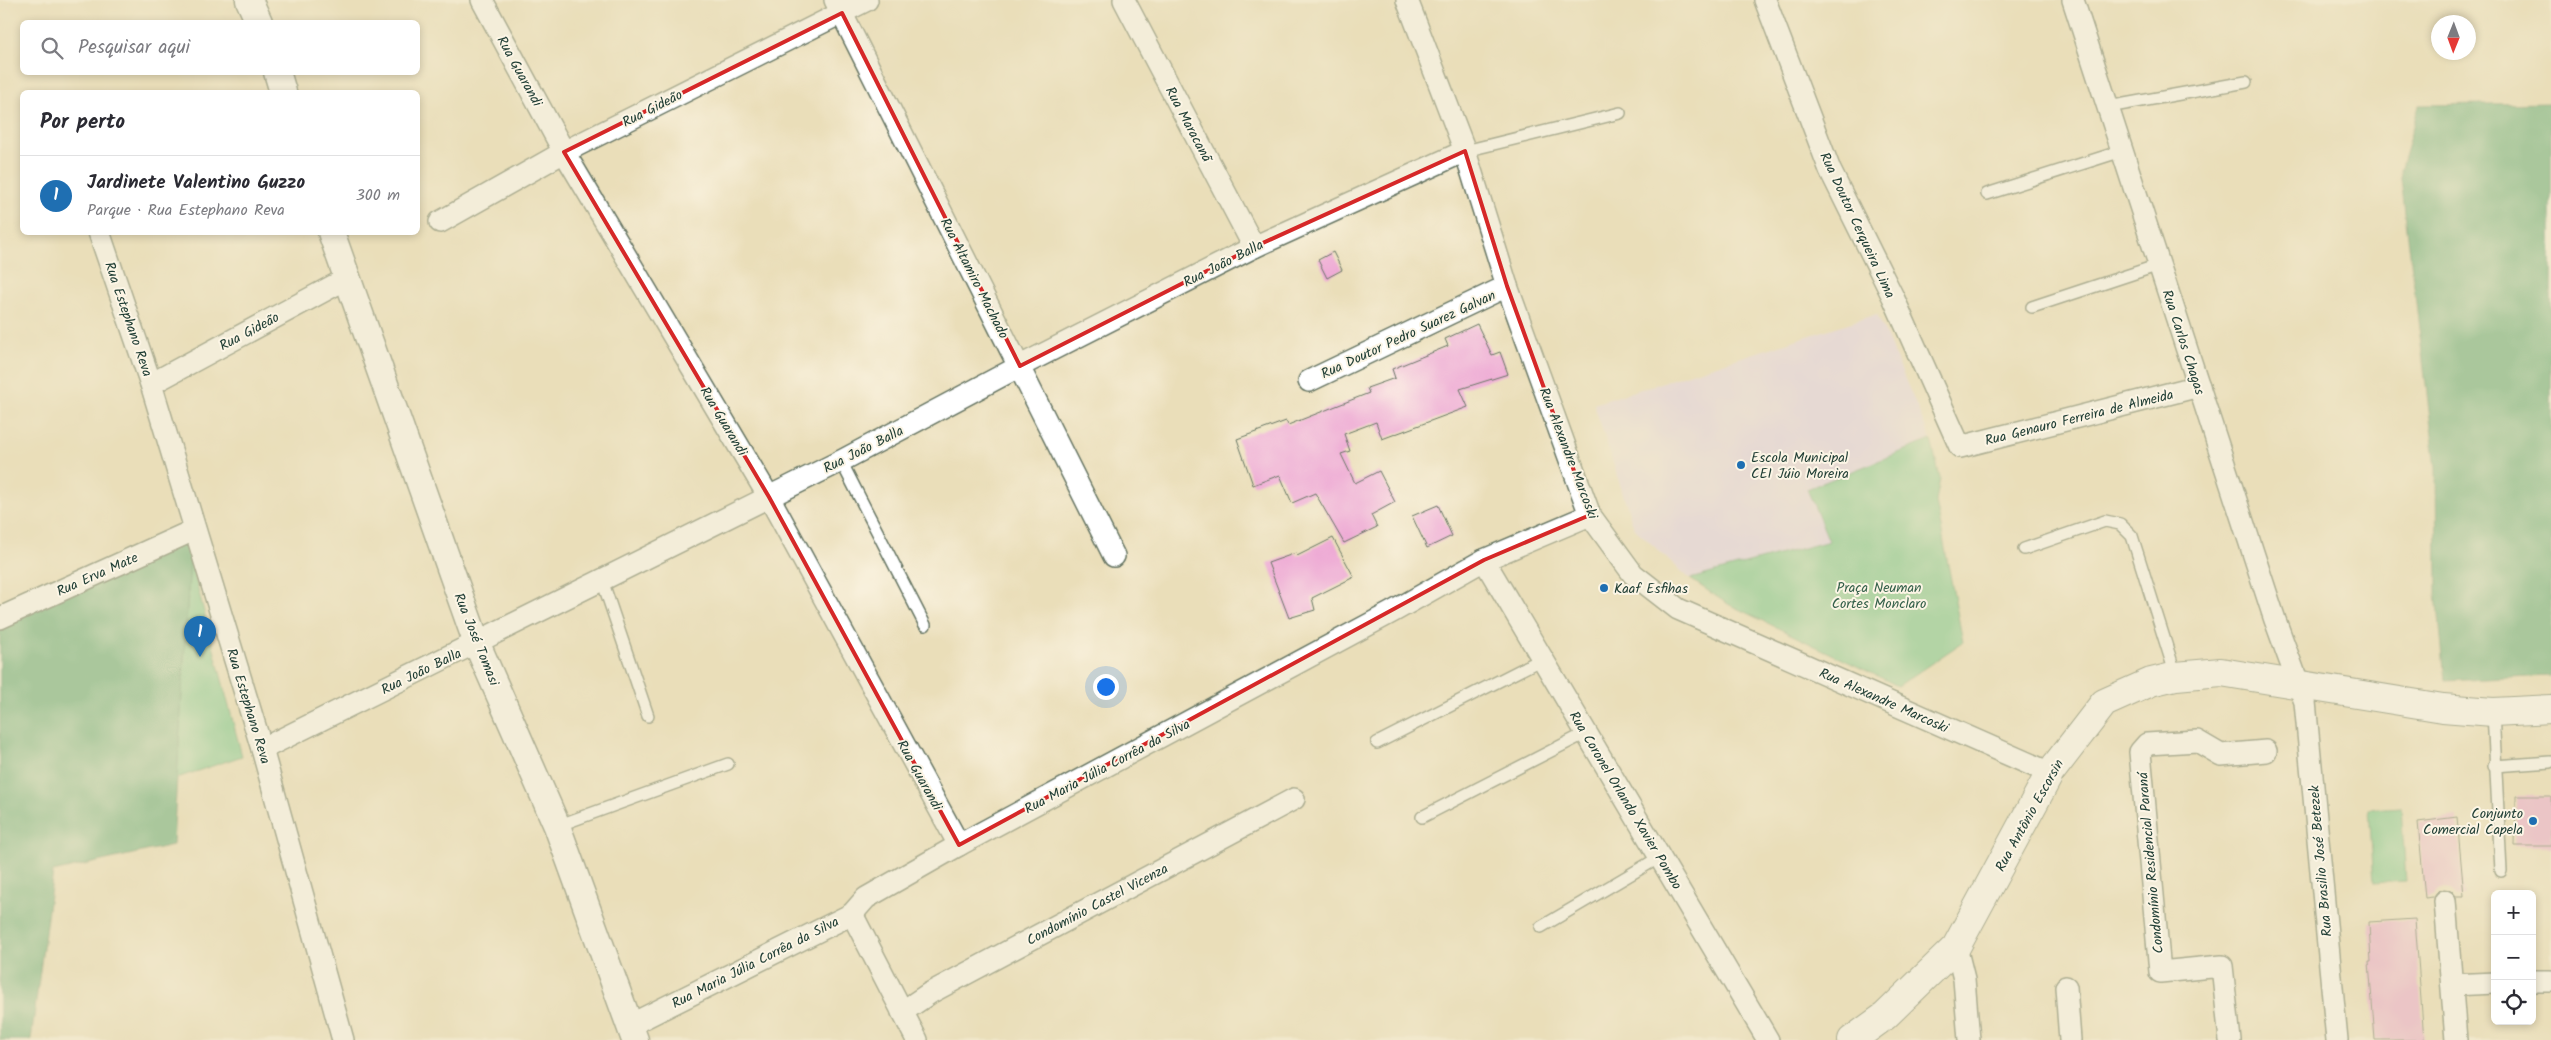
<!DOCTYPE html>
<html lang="pt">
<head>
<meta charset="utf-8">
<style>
  :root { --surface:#fff; --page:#f2f2f3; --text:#2b2b33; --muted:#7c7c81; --line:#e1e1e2; --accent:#1f6fb2 }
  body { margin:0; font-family:Kalam,sans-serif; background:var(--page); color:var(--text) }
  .controls { position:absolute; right:15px; bottom:15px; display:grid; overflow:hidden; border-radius:8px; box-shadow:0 2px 8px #0003 }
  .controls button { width:45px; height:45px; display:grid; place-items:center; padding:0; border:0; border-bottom:1px solid var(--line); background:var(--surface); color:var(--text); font:25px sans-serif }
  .compass { position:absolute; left:2431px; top:15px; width:45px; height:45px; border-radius:50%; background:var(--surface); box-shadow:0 2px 8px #0003; rotate:181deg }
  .you { position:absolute; left:1105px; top:686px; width:18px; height:18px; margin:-12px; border:4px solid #fff; border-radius:50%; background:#1a73e8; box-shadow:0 0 0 8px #1a73e833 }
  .badge { display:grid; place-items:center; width:32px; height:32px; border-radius:50%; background:var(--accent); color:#fff; font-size:16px; font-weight:700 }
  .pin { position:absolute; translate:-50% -41px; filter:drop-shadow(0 1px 2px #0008) }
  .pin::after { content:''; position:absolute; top:26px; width:18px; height:15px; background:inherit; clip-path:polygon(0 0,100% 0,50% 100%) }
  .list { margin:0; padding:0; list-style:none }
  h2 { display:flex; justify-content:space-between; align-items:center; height:65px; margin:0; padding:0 20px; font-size:21px }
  h2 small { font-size:16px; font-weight:400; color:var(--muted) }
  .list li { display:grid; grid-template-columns:32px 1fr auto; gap:15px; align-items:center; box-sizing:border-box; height:80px; padding:0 20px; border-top:1px solid var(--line) }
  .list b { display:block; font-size:19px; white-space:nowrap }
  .list p { margin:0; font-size:16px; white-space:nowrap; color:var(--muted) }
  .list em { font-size:16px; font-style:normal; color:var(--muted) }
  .icon { flex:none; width:28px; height:28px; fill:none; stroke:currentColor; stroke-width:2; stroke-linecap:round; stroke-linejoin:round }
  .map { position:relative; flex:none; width:2551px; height:1040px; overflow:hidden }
  .search { position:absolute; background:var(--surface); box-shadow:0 2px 8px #0003; left:20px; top:20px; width:400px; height:55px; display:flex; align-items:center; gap:12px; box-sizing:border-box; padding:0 18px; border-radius:8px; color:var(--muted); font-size:19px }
  .panel { position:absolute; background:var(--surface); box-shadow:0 2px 8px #0003; left:20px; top:90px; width:400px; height:145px; border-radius:8px }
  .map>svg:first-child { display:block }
  .built { fill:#e3d3f2 }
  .green { fill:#72c88c; stroke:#488260 }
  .forest { fill:#5dac78; stroke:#3e7456 }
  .building { fill:#eda6d4 }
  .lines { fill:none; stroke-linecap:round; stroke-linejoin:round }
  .service-casing { stroke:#667563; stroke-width:14 }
  .minor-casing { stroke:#667563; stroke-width:24 }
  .tertiary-casing { stroke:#667563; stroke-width:29 }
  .secondary-casing { stroke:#667563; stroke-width:30 }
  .service { stroke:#fff; stroke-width:11 }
  .minor { stroke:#fff; stroke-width:21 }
  .tertiary { stroke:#fff; stroke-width:26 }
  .secondary { stroke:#fff; stroke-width:28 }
  .marked { fill:none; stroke:#d62828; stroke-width:4; stroke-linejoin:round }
  .poi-dot { fill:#1f6fb2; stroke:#fcf5e5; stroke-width:2 }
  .labels { text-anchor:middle; stroke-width:4; stroke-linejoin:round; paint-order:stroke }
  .street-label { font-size:14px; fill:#1f3d34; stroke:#fcf5e5 }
  .poi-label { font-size:14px; fill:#1f3d34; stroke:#fcf5e5; text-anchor:start }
  .park-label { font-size:14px; fill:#34604a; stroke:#fcf5e5 }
</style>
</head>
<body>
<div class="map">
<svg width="2551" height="1040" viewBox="0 0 2551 1040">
  <rect width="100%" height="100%" fill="#fcf5e5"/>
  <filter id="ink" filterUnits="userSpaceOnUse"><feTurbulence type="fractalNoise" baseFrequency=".02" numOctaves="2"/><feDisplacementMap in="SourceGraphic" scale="10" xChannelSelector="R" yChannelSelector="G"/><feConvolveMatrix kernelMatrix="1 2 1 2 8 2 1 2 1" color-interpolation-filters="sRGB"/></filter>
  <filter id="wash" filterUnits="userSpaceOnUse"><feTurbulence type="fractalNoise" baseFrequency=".0096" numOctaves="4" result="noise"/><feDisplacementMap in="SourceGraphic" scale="20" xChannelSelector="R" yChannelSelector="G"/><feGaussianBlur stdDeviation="1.12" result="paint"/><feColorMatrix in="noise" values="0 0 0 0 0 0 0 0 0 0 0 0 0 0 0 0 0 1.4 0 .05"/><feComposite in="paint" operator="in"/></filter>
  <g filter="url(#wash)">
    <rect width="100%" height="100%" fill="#eadeb9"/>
    <polygon class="built" points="1877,314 1931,440 1808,489 1829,541 1690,579 1634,528 1594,404"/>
    <g class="green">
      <polygon points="1931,440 1940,478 1936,502 1963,642 1898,686 1728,604 1690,579 1829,541 1807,489"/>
      <polygon points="190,558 242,756 177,778"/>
      <polygon points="2401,807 2406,881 2374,883 2369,809"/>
    </g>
    <g class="forest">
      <polygon points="2551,103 2551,676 2445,681 2437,594 2436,468 2400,171 2419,105"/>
      <polygon points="183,543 190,558 173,845 53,872 31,1040 0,1040 0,621"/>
    </g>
    <g id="blocks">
      <g class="building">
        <polygon points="1333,252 1342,270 1327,278 1318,260"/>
        <polygon points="1477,324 1492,355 1500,352 1508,374 1460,389 1468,407 1382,439 1376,422 1344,434 1350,451 1341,454 1355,483 1379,471 1395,502 1371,515 1377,527 1344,543 1315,493 1292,503 1280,475 1253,485 1237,439 1286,421 1288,425 1369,393 1367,388 1395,378 1392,369 1448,346 1445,339"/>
        <polygon points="1438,505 1452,536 1427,548 1412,516"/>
        <polygon points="1333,538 1354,577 1312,598 1315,610 1289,618 1268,563 1296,553 1297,556"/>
        <polygon points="2516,796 2551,796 2551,846 2515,846"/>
        <polygon points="2457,817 2464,896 2456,896 2451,890 2444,889 2438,891 2433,897 2425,898 2418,822"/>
        <polygon points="2415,919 2424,1040 2375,1040 2369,962 2371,962 2369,922"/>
      </g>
    </g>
  </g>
  <g filter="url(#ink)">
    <use href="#blocks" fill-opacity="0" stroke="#667563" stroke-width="1"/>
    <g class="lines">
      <g class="service-casing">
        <g id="service">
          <polyline points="2108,107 2246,82"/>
          <polyline points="1465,151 1620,113"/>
          <polyline points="1987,194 2122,151"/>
          <polyline points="2032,307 2159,265"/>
          <polyline points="841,461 925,625"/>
          <polyline points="2024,549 2105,521 2120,524 2132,536 2176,676"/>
          <polyline points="602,580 648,716"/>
          <polyline points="2493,712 2501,871"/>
          <polyline points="1377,743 1542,659"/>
          <polyline points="2494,766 2551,762"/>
          <polyline points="1422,817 1586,733"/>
          <polyline points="557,826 728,764"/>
          <polyline points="1541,927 1660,857"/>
        </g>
      </g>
      <g class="minor-casing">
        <g id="minor">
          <polyline points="482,0 564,152 769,497 959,845"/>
          <polyline points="835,0 1114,556"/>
          <polyline points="1124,0 1254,247"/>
          <polyline points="1407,0 1465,151 1507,286 1590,515 1633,574 1678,609 2050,773"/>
          <polyline points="1765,0 1830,170 1893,297 1960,447 2199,386"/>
          <polyline points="2073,0 2275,620 2305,702 2337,1040"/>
          <polyline points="440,222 564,152 867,0"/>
          <polyline points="99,232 151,384 262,749 343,1040"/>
          <polyline points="1309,381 1507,286"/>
          <polyline points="151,384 346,279"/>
          <polyline points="1484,560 1768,1040"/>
          <polyline points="0,618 194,530"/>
          <polyline points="262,749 841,461 1020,366 1254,247 1465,151"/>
          <polyline points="2445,901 2456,1040"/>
          <polyline points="852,914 917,1040"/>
          <polyline points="1956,947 1964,979 1969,1040"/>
          <polyline points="2532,981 2551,981"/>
          <polyline points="2452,985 2495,983"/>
          <polyline points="2066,987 2070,1040"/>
          <polyline points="902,1012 930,993 1294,799"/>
          <polyline points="630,1025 852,914 866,898 959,845 1394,611 1484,560 1590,515"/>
          <polyline points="2230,1040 2222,966 2160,972 2140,752 2147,744 2197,741 2221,755 2266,751"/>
        </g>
      </g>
      <g class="tertiary-casing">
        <g id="tertiary">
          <polyline points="249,0 259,22"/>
          <polyline points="277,72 283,92"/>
          <polyline points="331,232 477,644 557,826 635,1040"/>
        </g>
      </g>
      <g class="secondary-casing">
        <polyline id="secondary" points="1852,1040 1885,1016 1956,947 2050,773 2104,703 2151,682 2176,676 2221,672 2443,708 2493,712 2551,709"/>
      </g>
      <use href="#service" class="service"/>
      <use href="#minor" class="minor"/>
      <use href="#tertiary" class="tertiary"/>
      <use href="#secondary" class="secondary"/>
    </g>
  </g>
  <path d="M0 0H2551V1040H0ZM842 13 1020 366 1254 247 1465 151 1507 286 1590 515 1484 560 959 845 769 497 564 152Z" fill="#eadeb9" fill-opacity=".55" fill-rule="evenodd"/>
  <path class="marked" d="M842 13 1020 366 1254 247 1465 151 1507 286 1590 515 1484 560 959 845 769 497 564 152Z"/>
  <g class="poi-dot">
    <circle cx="1741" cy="465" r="5"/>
    <circle cx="1604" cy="588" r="5"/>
    <circle cx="2533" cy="821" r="5"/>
  </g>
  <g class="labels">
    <g class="street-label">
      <text transform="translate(520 71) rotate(61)" y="5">Rua Guarandi</text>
      <text transform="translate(652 108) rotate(-27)" y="5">Rua Gideão</text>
      <text transform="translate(1189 124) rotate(62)" y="5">Rua Maracanã</text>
      <text transform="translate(1858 225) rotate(65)" y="5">Rua Doutor Cerqueira Lima</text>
      <text transform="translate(1223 263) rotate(-27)" y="5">Rua João Balla</text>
      <text transform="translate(975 278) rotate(63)" y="5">Rua Altamiro Machado</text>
      <text transform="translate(129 319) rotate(71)" y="5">Rua Estephano Reva</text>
      <text transform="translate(249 331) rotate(-28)" y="5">Rua Gideão</text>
      <text transform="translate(1408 334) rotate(-25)" y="5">Rua Doutor Pedro Suarez Galvan</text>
      <text transform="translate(2184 342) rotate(72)" y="5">Rua Carlos Chagas</text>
      <text transform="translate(2079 417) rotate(-14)" y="5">Rua Genauro Ferreira de Almeida</text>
      <text transform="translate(724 421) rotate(59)" y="5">Rua Guarandi</text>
      <text transform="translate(863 449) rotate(-27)" y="5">Rua João Balla</text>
      <text transform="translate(1569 453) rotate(69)" y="5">Rua Alexandre Marcoski</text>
      <text transform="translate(97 574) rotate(-24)" y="5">Rua Erva Mate</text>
      <text transform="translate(477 639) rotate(68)" y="5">Rua José Tomasi</text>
      <text transform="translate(421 671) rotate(-26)" y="5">Rua João Balla</text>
      <text transform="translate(1884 700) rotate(24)" y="5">Rua Alexandre Marcoski</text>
      <text transform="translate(249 706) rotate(73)" y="5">Rua Estephano Reva</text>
      <text transform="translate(1107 766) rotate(-28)" y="5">Rua Maria Júlia Corrêa da Silva</text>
      <text transform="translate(920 775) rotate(61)" y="5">Rua Guarandi</text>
      <text transform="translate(1626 800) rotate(59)" y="5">Rua Coronel Orlando Xavier Pombo</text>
      <text transform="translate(2029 815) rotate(-61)" y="5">Rua Antônio Escorsin</text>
      <text transform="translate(2320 861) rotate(-95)" y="5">Rua Brasilio José Betezek</text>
      <text transform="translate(2150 863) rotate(-95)" y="5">Condomínio Residencial Paraná</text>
      <text transform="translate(1097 904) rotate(-28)" y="5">Condomínio Castel Vicenza</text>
      <text transform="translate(755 962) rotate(-27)" y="5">Rua Maria Júlia Corrêa da Silva</text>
    </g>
    <g class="poi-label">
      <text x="1751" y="462">Escola Municipal<tspan x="1751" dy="16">CEI Júio Moreira</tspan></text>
      <text x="1614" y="593">Kaaf Esfihas</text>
      <text x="2523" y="818" text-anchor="end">Conjunto<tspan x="2523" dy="16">Comercial Capela</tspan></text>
    </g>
    <g class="park-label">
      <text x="1879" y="592">Praça Neuman<tspan x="1879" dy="16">Cortes Monclaro</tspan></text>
    </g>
  </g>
</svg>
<div class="controls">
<button>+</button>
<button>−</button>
<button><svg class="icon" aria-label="locate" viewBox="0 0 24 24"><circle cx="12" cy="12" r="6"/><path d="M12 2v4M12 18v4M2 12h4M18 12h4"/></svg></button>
</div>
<svg class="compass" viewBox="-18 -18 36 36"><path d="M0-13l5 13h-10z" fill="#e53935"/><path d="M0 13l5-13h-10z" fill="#7c7c81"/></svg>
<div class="you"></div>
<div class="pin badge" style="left:200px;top:657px">1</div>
<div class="search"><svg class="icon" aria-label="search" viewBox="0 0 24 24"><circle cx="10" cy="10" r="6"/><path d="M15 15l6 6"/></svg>Pesquisar aqui</div>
<section class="panel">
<h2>Por perto<small></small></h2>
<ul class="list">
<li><span class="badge">1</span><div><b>Jardinete Valentino Guzzo</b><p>Parque · Rua Estephano Reva</p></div><em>300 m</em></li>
</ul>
</section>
</div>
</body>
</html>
